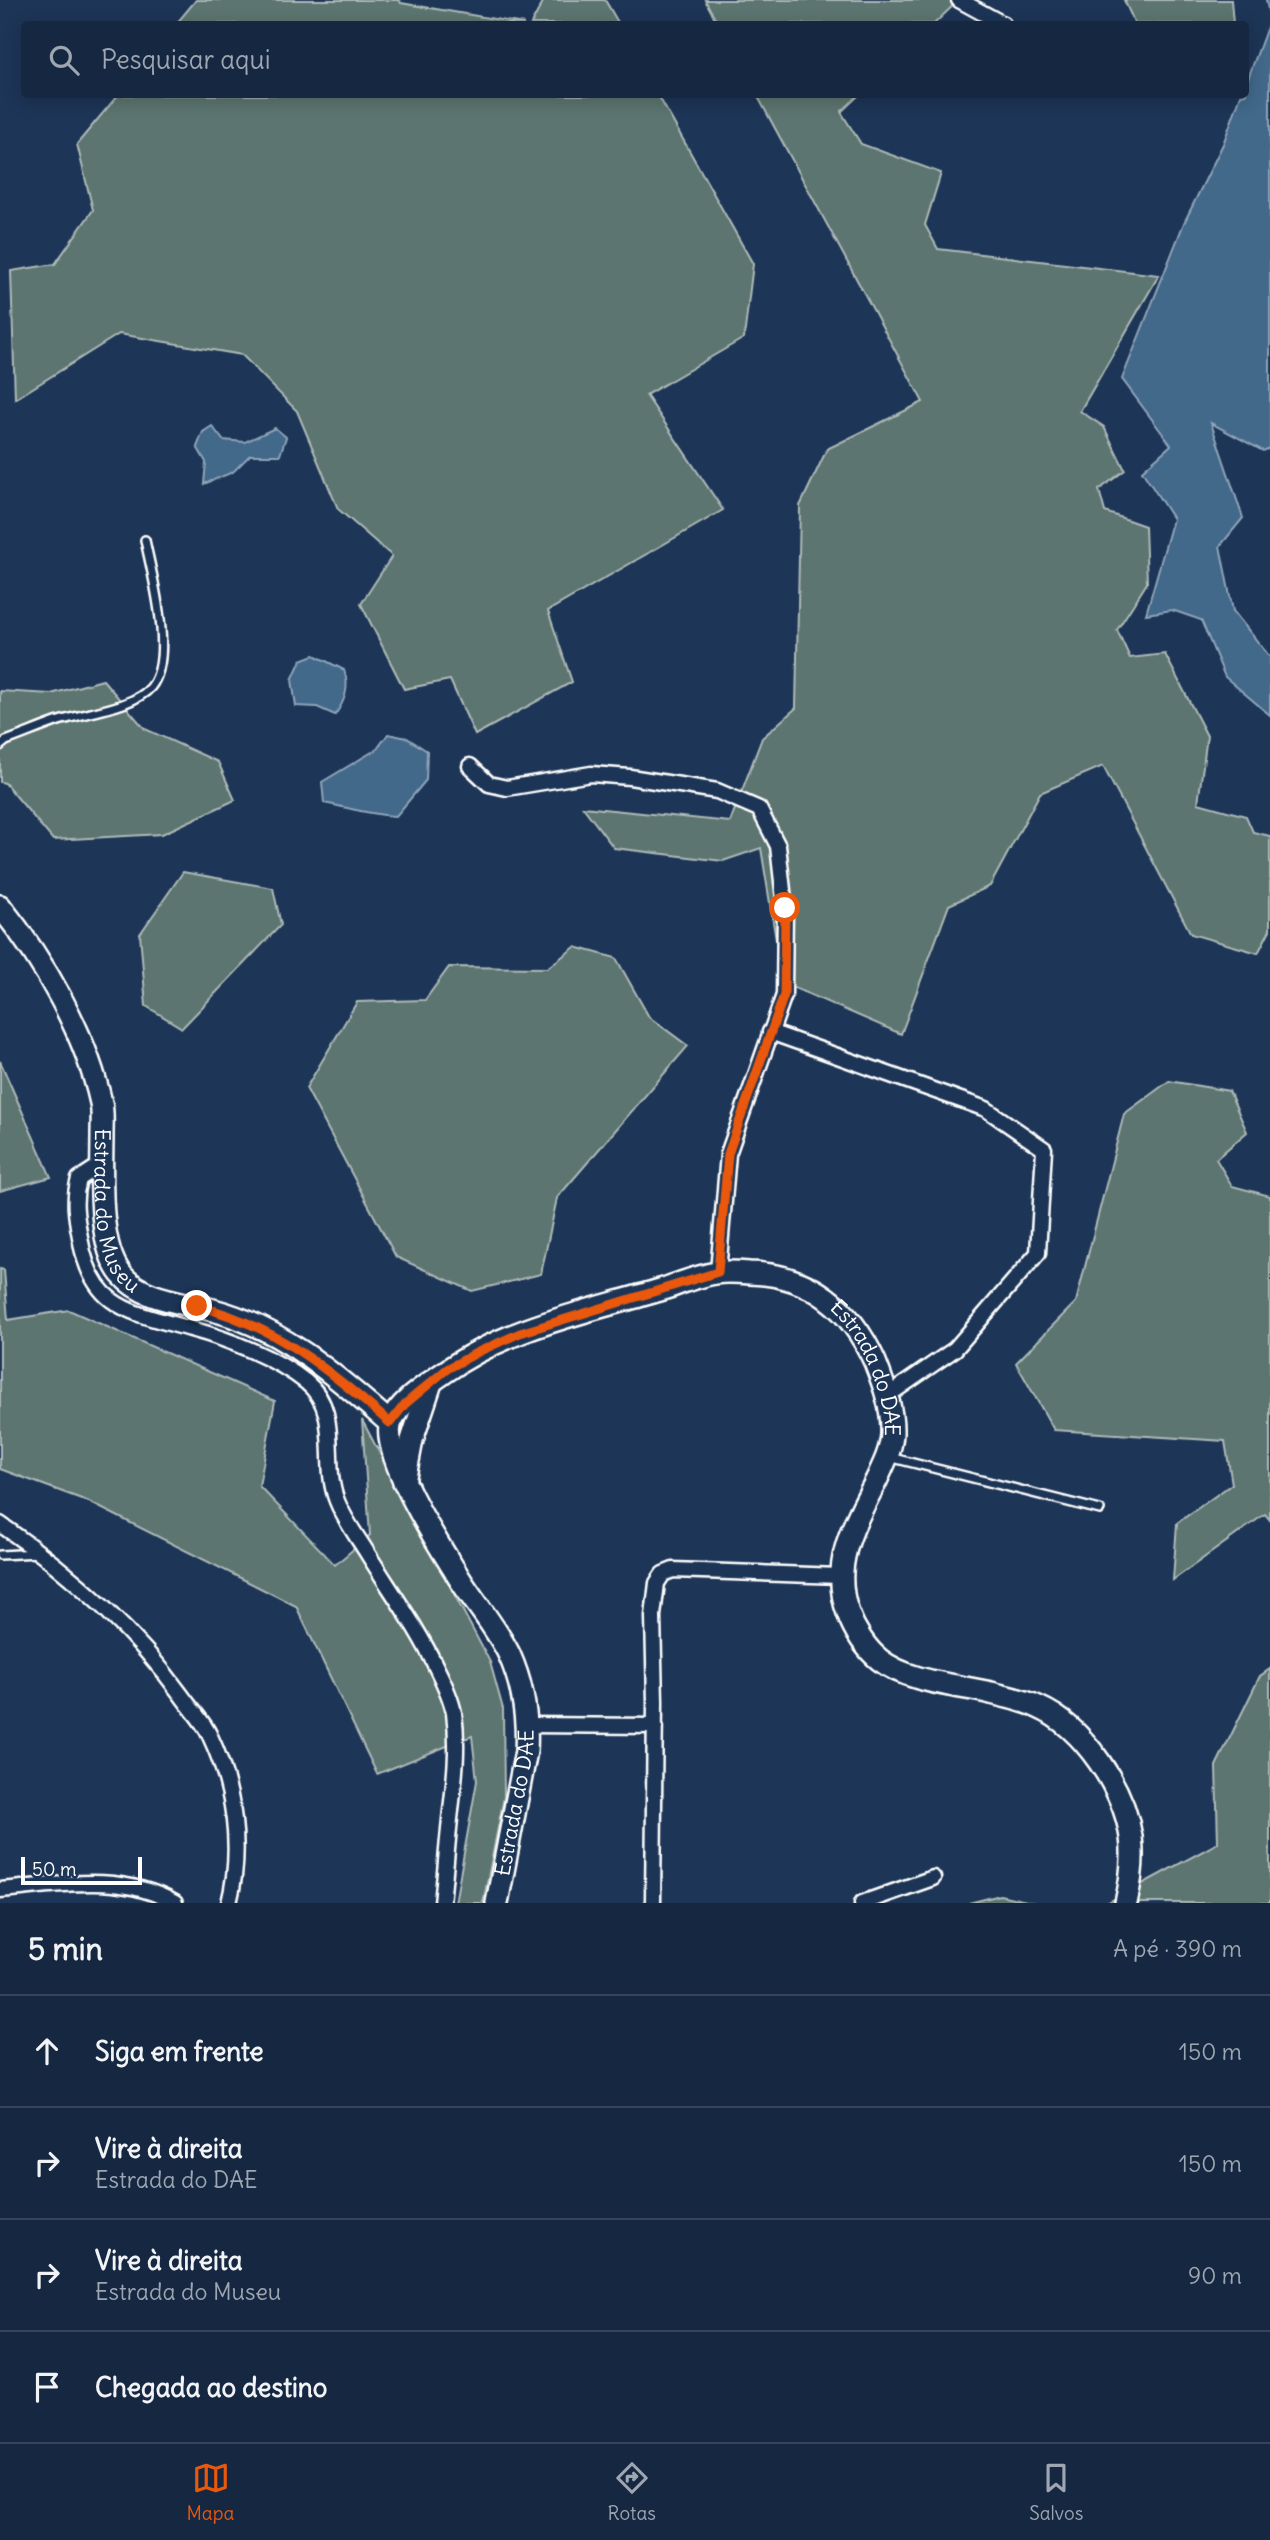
<!DOCTYPE html>
<html lang="pt">
<head>
<meta charset="utf-8">
<style>
  :root { --surface:#162841; --page:#1f3048; --text:#f1f3f6; --muted:#9ea6b1; --line:#35445a; --accent:#ea580c }
  body { margin:0; font-family:Delius,sans-serif; background:var(--page); color:var(--text) }
  .scale { position:absolute; left:21px; bottom:18px; width:121px; box-sizing:border-box; padding-left:7px; border:4px solid #fff; border-top:0; font-size:19px; line-height:24px; white-space:nowrap; color:#fff; -webkit-text-stroke:5px #1d3557; paint-order:stroke }
  .stop { position:absolute; width:21px; height:21px; margin:-16px; border:5px solid #ea580c; border-radius:50%; background:#fff }
  .stop.end { background:#ea580c; border-color:#fff; box-shadow:0 2px 7px #0008 }
  .list { margin:0; padding:0; list-style:none }
  h2 { display:flex; justify-content:space-between; align-items:center; height:91px; margin:0; padding:0 28px; font-size:30px }
  h2 small { font-size:23px; font-weight:400; color:var(--muted) }
  .list li { display:grid; grid-template-columns:46px 1fr auto; gap:21px; align-items:center; box-sizing:border-box; height:112px; padding:0 28px; border-top:2px solid var(--line) }
  .list b { display:block; font-size:26px; white-space:nowrap }
  .list p { margin:0; font-size:23px; white-space:nowrap; color:var(--muted) }
  .list em { font-size:23px; font-style:normal; color:var(--muted) }
  .icon { flex:none; width:38px; height:38px; fill:none; stroke:currentColor; stroke-width:2; stroke-linecap:round; stroke-linejoin:round }
  .map { position:relative; flex:none; width:1270px; height:1903px; overflow:hidden }
  .search { position:absolute; background:var(--surface); box-shadow:0 4px 18px #0003; left:21px; right:21px; top:21px; height:77px; display:flex; align-items:center; gap:18px; box-sizing:border-box; padding:0 24px; border-radius:7px; color:var(--muted); font-size:26px }
  .sheet { height:539px; background:var(--surface) }
  nav { display:flex; justify-content:space-around; align-items:center; box-sizing:border-box; height:98px; border-top:2px solid var(--line); background:var(--surface); font-size:19px; color:var(--muted) }
  nav a { display:grid; justify-items:center; gap:4px }
  nav .on { color:var(--accent) }
  .map>svg:first-child { display:block }
  .green { fill:#5c7470; stroke:#aebab8; stroke-width:2 }
  .water { fill:#42678a; stroke:#8ea4b9; stroke-width:2 }
  .lines { fill:none; stroke-linecap:round; stroke-linejoin:round }
  .lane-casing { stroke:#fff; stroke-width:12 }
  .street-casing { stroke:#fff; stroke-width:19 }
  .secondary-casing { stroke:#fff; stroke-width:26 }
  .lane { stroke:#1d3557; stroke-width:7 }
  .street { stroke:#1d3557; stroke-width:14 }
  .secondary { stroke:#1d3557; stroke-width:21 }
  .route { stroke:#ea580c; stroke-width:9 }
  .labels { text-anchor:middle; stroke-width:7; stroke-linejoin:round; paint-order:stroke }
  .street-label { font-size:21px; fill:#fff; stroke:#1d3557 }
</style>
</head>
<body>
<div class="map">
<svg width="1270" height="1903" viewBox="0 0 1270 1903">
  <rect width="100%" height="100%" fill="#1d3557"/>
  <filter id="ink" filterUnits="userSpaceOnUse"><feTurbulence type="fractalNoise" baseFrequency=".0143" numOctaves="2"/><feDisplacementMap in="SourceGraphic" scale="14" xChannelSelector="R" yChannelSelector="G"/><feConvolveMatrix kernelMatrix="1 2 1 2 8 2 1 2 1" color-interpolation-filters="sRGB"/></filter>
  <g filter="url(#ink)">
    <g class="green">
      <polygon points="196,0 399,0 401,3 524,24 176,24"/>
      <polygon points="544,0 605,0 619,24 531,24"/>
      <polygon points="705,0 959,0 934,24 718,24"/>
      <polygon points="1124,0 1231,0 1233,24 1135,24"/>
      <polygon points="118,95 658,95 753,264 744,338 646,395 723,510 548,611 572,682 475,735 450,680 404,689 361,604 392,556 338,509 297,411 242,355 119,334 15,399 11,271 55,264 93,210 77,144"/>
      <polygon points="757,95 859,95 841,112 861,144 941,173 925,225 938,249 1159,275 1080,411 1104,427 1125,470 1099,490 1105,512 1145,526 1147,583 1117,630 1130,658 1165,654 1207,736 1198,803 1246,816 1253,832 1270,836 1270,930 1258,953 1191,934 1103,766 1040,793 990,886 949,905 901,1034 783,983 761,848 723,861 614,848 583,807 730,822 762,738 796,708 800,506 827,449 923,402"/>
      <polygon points="103,680 145,729 218,762 235,800 162,834 53,840 5,783 0,782 0,691 51,694"/>
      <polygon points="183,872 273,888 281,925 182,1028 146,1006 140,934"/>
      <polygon points="575,947 616,958 649,1017 688,1046 557,1198 541,1274 472,1291 396,1257 306,1088 357,1002 425,1000 449,967 547,968"/>
      <polygon points="0,1061 51,1177 0,1191"/>
      <polygon points="1169,1081 1229,1091 1247,1132 1216,1159 1232,1186 1270,1196 1270,1520 1265,1514 1173,1580 1177,1523 1232,1484 1225,1441 1054,1430 1016,1363 1076,1302 1124,1114"/>
      <polygon points="0,1269 4,1270 8,1320 69,1310 275,1401 259,1486 335,1565 370,1535 362,1420 490,1662 503,1709 504,1797 483,1903 455,1903 477,1781 472,1736 377,1774 296,1606 87,1501 0,1469"/>
      <polygon points="1270,1669 1270,1903 1107,1903 1218,1843 1216,1766 1260,1676"/>
      <polygon points="1000,1895 1035,1903 969,1903"/>
    </g>
    <g class="water">
      <polygon points="1266,0 1270,0 1270,448 1263,451 1211,423 1243,518 1220,546 1233,611 1270,657 1270,715 1225,677 1201,620 1172,610 1146,614 1173,519 1142,471 1171,445 1122,379 1184,223 1223,144 1241,95 1246,94 1246,84 1270,19"/>
      <polygon points="212,426 223,440 245,442 275,428 286,437 280,455 250,455 233,472 204,484 206,462 197,447 203,432"/>
      <path d="M314 655 344 670C350 687 345 701 335 715L317 707 296 706 292 680 301 660Z"/>
      <path d="M388 734 407 738 427 751 426 780 396 816C370 815 350 808 324 803L322 782 377 749Z"/>
    </g>
    <g class="lines">
      <g class="lane-casing">
        <g id="lane">
          <path d="M0 746 6 741C23 735 39 728 56 722 82 713 134 708 151 687 175 657 152 575 145 540"/>
          <polyline points="889,1457 1100,1510"/>
          <polyline points="0,1555 38,1553"/>
        </g>
      </g>
      <g class="street-casing">
        <g id="street">
          <polyline points="959,0 1003,24"/>
          <polyline points="470,766 489,784 507,788 591,774 630,777 717,791 759,809 778,846 785,908 784,995 728,1154 718,1272"/>
          <polyline points="770,1032 986,1109 1044,1149 1038,1253 955,1349 887,1396"/>
          <path d="M102 1164 79 1179C73 1199 76 1217 80 1237 91 1309 130 1312 191 1329 228 1339 276 1358 306 1382 343 1412 321 1462 337 1501 344 1519 356 1535 366 1551 390 1590 418 1628 437 1669 444 1683 451 1698 454 1713 459 1749 454 1784 450 1819 447 1847 445 1875 442 1903"/>
          <path d="M0 1524C69 1572 133 1628 182 1696 191 1709 204 1722 210 1736 234 1787 243 1848 229 1903"/>
          <polyline points="528,1725 655,1726"/>
          <path d="M0 1890C60 1885 120 1872 175 1903"/>
          <polyline points="653,1903 655,1702 653,1616 657,1583 663,1574 673,1570 840,1576"/>
          <polyline points="862,1903 933,1878"/>
        </g>
      </g>
      <g class="secondary-casing">
        <g id="secondary">
          <path id="s1" d="M0 906C44 961 86 1034 101 1103 103 1113 102 1124 102 1135 102 1173 97 1244 121 1274 142 1300 183 1302 213 1310 283 1328 337 1377 390 1423"/>
          <polyline points="404,1482 412,1440 431,1383"/>
          <path id="s2" d="M497 1903 526 1751C528 1717 523 1685 509 1654 495 1625 471 1599 455 1571 438 1544 379 1451 391 1422 399 1402 428 1384 445 1372 505 1328 590 1311 660 1290 679 1284 697 1276 716 1273 726 1271 738 1272 749 1273 810 1274 851 1308 875 1362 884 1385 893 1409 892 1434 891 1451 883 1466 876 1481 854 1524 830 1564 848 1613 854 1630 866 1649 880 1660 908 1682 957 1685 991 1693 1006 1697 1024 1700 1038 1707 1084 1727 1124 1789 1131 1837 1134 1860 1131 1881 1126 1903"/>
        </g>
      </g>
      <use href="#lane" class="lane"/>
      <use href="#street" class="street"/>
      <use href="#secondary" class="secondary"/>
    </g>
  </g>
  <g class="lines" filter="url(#ink)">
    <path class="route" d="M197 1306C274 1324 332 1372 390 1423L405 1404 447 1369 478 1352 520 1333 718 1272 728 1154 784 995 785 908"/>
  </g>
  <g class="labels">
    <g class="street-label">
      <text dy="7" stroke="none"><textPath href="#s1" startOffset="334">Estrada do Museu</textPath></text>
      <text dy="7" stroke="none"><textPath href="#s2" startOffset="1082">Estrada do DAE</textPath></text>
      <text dy="7" stroke="none"><textPath href="#s2" startOffset="102">Estrada do DAE</textPath></text>
    </g>
  </g>
</svg>
<div class="scale">50 m</div>
<div class="stop" style="left:785px;top:908px"></div>
<div class="stop end" style="left:197px;top:1306px"></div>
<div class="search"><svg class="icon" aria-label="search" viewBox="0 0 24 24"><circle cx="10" cy="10" r="6"/><path d="M15 15l6 6"/></svg>Pesquisar aqui</div>
</div>
<section class="sheet">
<h2>5 min<small>A pé · 390 m</small></h2>
<ul class="list">
<li><svg class="icon" aria-label="ahead" viewBox="0 0 24 24"><path d="M12 20V5M6 11l6-6 6 6"/></svg><div><b>Siga em frente</b></div><em>150 m</em></li>
<li><svg class="icon" aria-label="right" viewBox="0 0 24 24"><path d="M7 20v-9h11M14 6l5 5-5 5"/></svg><div><b>Vire à direita</b><p>Estrada do DAE</p></div><em>150 m</em></li>
<li><svg class="icon" aria-label="right" viewBox="0 0 24 24"><path d="M7 20v-9h11M14 6l5 5-5 5"/></svg><div><b>Vire à direita</b><p>Estrada do Museu</p></div><em>90 m</em></li>
<li><svg class="icon" aria-label="arrive" viewBox="0 0 24 24"><path d="M6 21V4h12l-3 4 3 4H6"/></svg><div><b>Chegada ao destino</b></div></li>
</ul>
</section>
<nav>
<a class="on"><svg class="icon" aria-label="map" viewBox="0 0 24 24"><path d="M3 6l6-2 6 2 6-2v14l-6 2-6-2-6 2zM9 4v14M15 6v14"/></svg>Mapa</a>
<a><svg class="icon" aria-label="directions" viewBox="0 0 24 24"><path d="M12 3l9 9-9 9-9-9zM9 14v-3h6M13 9l2 2-2 2"/></svg>Rotas</a>
<a><svg class="icon" aria-label="saved" viewBox="0 0 24 24"><path d="M7 4h10v16l-5-4-5 4z"/></svg>Salvos</a>
</nav>
</body>
</html>
